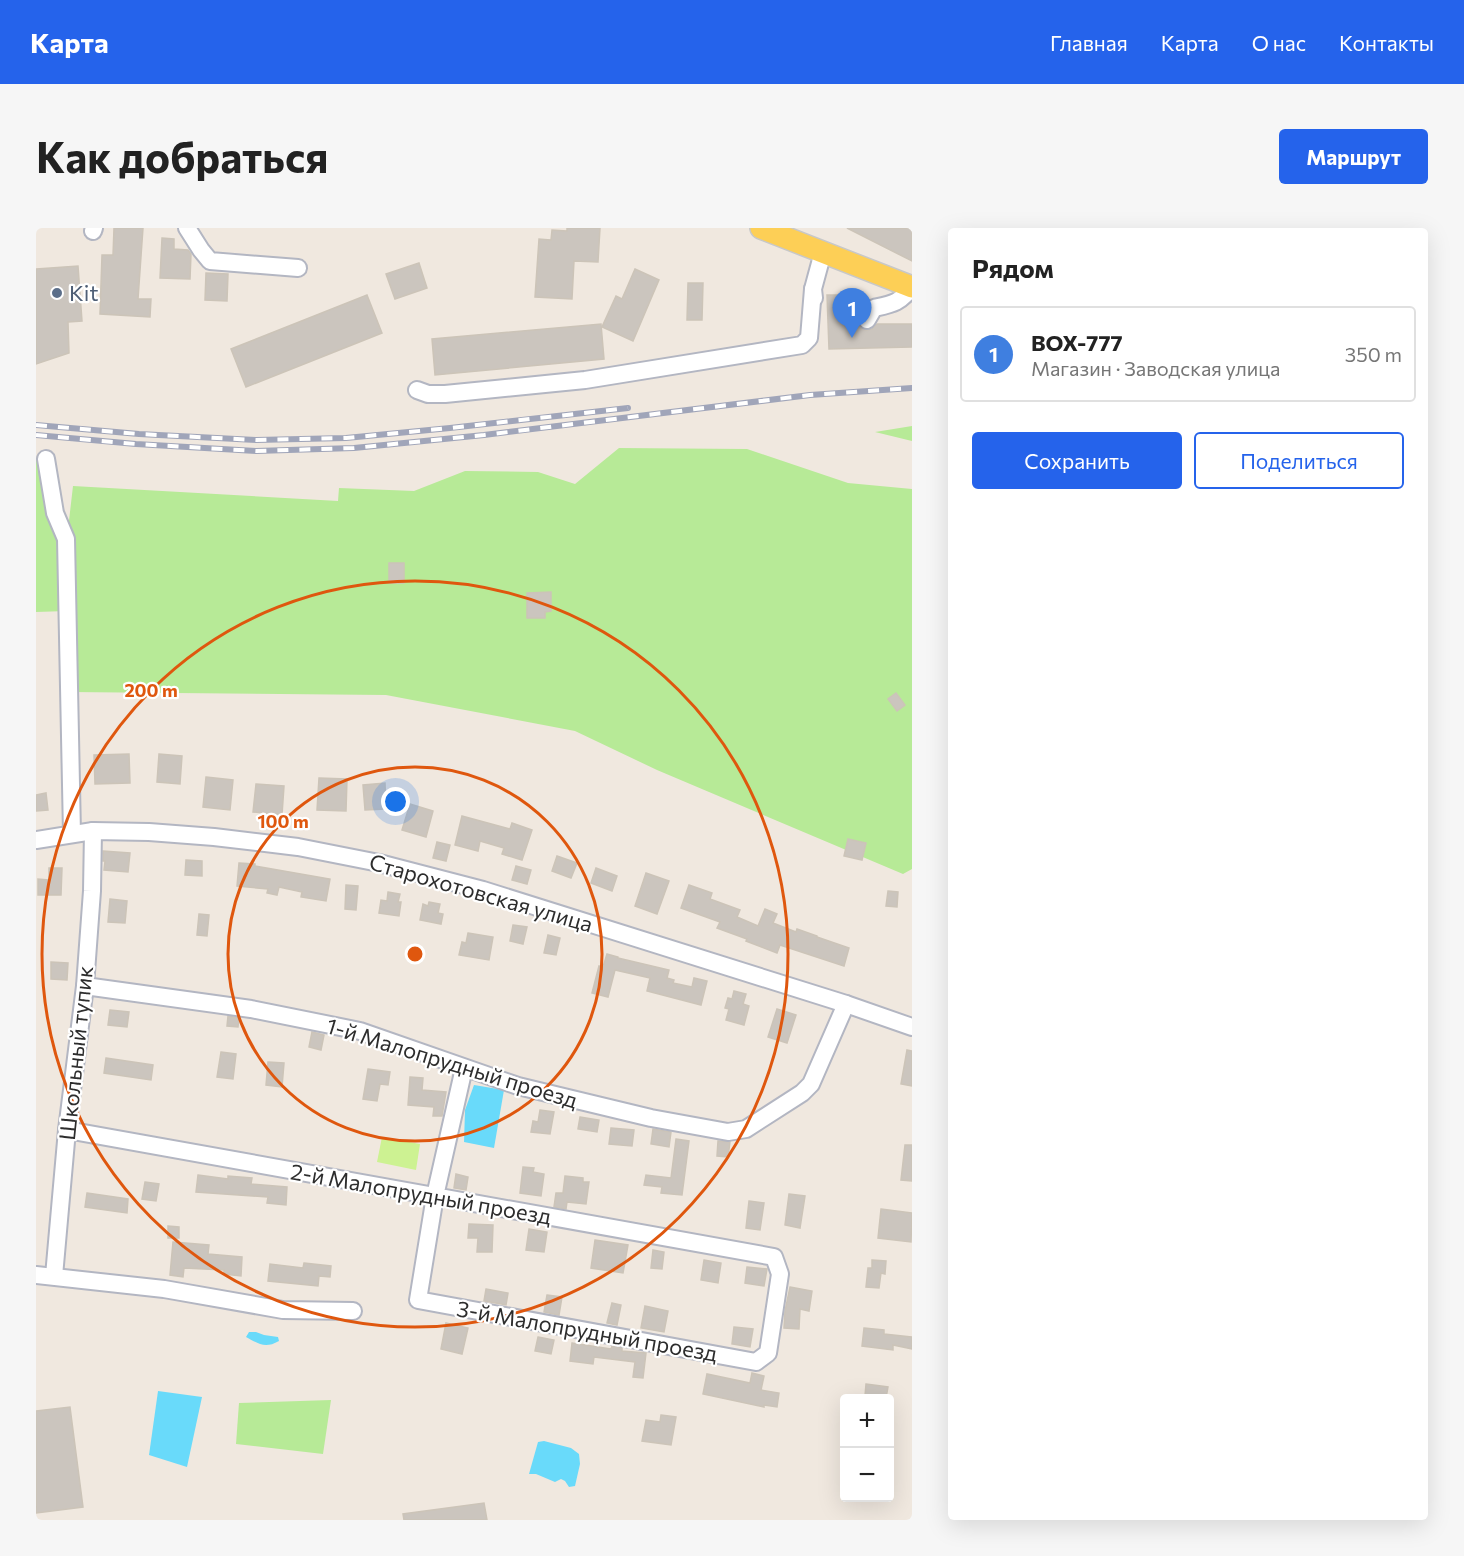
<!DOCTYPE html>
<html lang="ru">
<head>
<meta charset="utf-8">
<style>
  :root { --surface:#fff; --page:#f6f6f6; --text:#222; --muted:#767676; --line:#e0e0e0; --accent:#2563eb }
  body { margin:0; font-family:Commissioner,sans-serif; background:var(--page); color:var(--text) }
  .controls { position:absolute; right:18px; bottom:18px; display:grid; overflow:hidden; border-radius:6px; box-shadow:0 6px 24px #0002 }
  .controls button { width:54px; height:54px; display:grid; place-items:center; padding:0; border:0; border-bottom:2px solid var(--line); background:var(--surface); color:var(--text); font:30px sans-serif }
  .you { position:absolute; left:360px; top:574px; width:21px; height:21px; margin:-15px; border:4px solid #fff; border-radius:50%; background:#1a73e8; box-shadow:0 0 0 9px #1a73e833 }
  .badge { display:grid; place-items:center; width:39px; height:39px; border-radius:50%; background:var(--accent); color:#fff; font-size:20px; font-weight:700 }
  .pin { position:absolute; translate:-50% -50px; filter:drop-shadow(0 2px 3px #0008) }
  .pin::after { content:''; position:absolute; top:32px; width:21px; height:18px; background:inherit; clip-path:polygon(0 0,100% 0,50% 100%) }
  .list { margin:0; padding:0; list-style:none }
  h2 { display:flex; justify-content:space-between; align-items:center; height:78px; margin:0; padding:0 24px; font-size:26px }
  h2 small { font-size:20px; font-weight:400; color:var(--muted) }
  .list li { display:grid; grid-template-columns:39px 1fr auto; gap:18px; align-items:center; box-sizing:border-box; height:96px; margin:0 12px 12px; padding:0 12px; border:2px solid var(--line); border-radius:6px }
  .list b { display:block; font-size:22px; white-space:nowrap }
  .list p { margin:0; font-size:20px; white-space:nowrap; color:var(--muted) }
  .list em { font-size:20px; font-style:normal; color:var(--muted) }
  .actions { display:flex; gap:12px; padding:18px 24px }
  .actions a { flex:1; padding:14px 0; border:2px solid var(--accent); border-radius:6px; text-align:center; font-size:21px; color:var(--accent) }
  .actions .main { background:var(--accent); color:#fff }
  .map { position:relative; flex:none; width:876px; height:1292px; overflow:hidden; border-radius:6px }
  header { display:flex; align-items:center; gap:36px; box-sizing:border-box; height:84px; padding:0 30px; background:var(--accent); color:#fff }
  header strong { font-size:28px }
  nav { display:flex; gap:33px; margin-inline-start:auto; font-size:21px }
  .intro { display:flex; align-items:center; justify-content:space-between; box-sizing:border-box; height:144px; padding:0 36px }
  h1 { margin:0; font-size:42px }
  .button { padding:15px 27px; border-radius:6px; background:var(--accent); color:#fff; font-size:21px; font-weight:700 }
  main { display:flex; gap:36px; padding:0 36px }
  aside { flex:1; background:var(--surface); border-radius:6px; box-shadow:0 6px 24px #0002 }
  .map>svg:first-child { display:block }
  .green { fill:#b7ea97 }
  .pitch { fill:#cdf292 }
  .water { fill:#69dafa }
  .building { fill:#cbc5be; stroke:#ccc4b8; stroke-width:1.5 }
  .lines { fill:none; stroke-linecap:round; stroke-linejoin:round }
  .minor-casing { stroke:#b3b6c2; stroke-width:20 }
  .major-casing { stroke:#c8c8c8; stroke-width:24 }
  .minor { stroke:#fff; stroke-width:16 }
  .major { stroke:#fdcf56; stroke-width:21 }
  .rail-casing { stroke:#a0a5b9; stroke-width:6 }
  .rail { stroke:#fff; stroke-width:4; stroke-dasharray:11; stroke-linecap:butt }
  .ring { fill:none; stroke:#df570e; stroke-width:3 }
  .service-dot { fill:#5c6f8a; stroke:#fff; stroke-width:2 }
  .labels { text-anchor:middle; stroke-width:4.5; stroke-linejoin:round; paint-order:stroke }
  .service-label { font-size:22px; fill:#4e5e75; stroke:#fff; text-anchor:start }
  .street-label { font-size:22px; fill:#2d2d2d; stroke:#fff }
  .centre { fill:#df570e; stroke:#fff; stroke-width:3 }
  .ring-label { font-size:18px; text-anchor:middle; font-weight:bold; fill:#df570e; stroke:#fff; stroke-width:4.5; stroke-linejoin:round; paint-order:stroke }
</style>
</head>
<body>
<header>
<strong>Карта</strong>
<nav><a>Главная</a><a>Карта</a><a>О нас</a><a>Контакты</a></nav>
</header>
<div class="intro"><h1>Как добраться</h1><a class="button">Маршрут</a></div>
<main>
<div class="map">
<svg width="876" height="1292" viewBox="0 0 876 1292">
  <rect width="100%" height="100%" fill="#f0e8df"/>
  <g class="green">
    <polygon points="876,198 876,213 839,204"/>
    <polygon points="583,220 711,221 812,255 876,261 876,641 867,646 621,542 539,503 350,467 33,464 31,383 0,384 0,231 10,231 31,310 37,258 302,273 303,260 378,263 429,243 502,244 539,256"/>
    <polygon points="295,1172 287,1226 200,1216 203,1175"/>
  </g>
  <polygon class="pitch" points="346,909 384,916 380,942 341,934"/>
  <g class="water">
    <polygon points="438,857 468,862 458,920 428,914 429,882"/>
    <path d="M213 1104H220L228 1107 242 1109 243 1113C229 1121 223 1116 210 1109Z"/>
    <polygon points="122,1163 166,1169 151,1239 113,1227"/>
    <polygon points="508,1213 535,1220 543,1226 544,1236 539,1258 533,1259 529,1253 525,1251 519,1254 500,1246 493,1246 502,1214"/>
  </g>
  <g class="building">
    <polygon points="78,0 107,0 102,71 115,71 114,89 64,86 66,27 77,27"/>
    <polygon points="531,0 564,0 562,34 538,33 536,71 499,69 503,11 515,12 516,2 531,3"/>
    <polygon points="811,0 876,0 876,33"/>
    <polygon points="126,10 138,11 138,21 152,22 155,26 154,51 124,50"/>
    <polygon points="383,35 391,60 359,71 350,46"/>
    <polygon points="42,38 46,93 32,94 33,125 0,136 0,41"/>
    <polygon points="599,41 623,52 597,113 566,99 580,68 586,71"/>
    <polygon points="170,45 192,46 191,73 169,72"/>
    <polygon points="652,55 667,55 666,92 651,92"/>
    <polygon points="331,67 346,105 210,159 195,121"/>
    <polygon points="791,67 826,67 829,75 822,87 821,93 822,98 826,101 830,102 836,101 841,96 876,96 876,119 793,121"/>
    <polygon points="565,96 568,131 399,147 396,111"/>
    <rect x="353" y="335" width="15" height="20"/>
    <polygon points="515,364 515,383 509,384 509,390 491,390 491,365"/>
    <polygon points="860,465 869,477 861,483 852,471"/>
    <polygon points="93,526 94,555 59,556 58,527"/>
    <polygon points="123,526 146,528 144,556 121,554"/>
    <polygon points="170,549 197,552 194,582 167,579"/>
    <polygon points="283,550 311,551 310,583 281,582"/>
    <polygon points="349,555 350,581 329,582 327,557"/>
    <polygon points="220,556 248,558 246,587 217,584"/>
    <polygon points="10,565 12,582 0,583 0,567"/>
    <polygon points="374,576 397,583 390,609 366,602"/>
    <polygon points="426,588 474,601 476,595 496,602 486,632 466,626 468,620 444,613 442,623 419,617"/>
    <polygon points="812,611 830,615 826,632 808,628"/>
    <polygon points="401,614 414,617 410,633 397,630"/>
    <polygon points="67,623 94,625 92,644 68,642 69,633 67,633"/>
    <polygon points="521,628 541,635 535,650 516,643"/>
    <polygon points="150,632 166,633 166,648 149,647"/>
    <polygon points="203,635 219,636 219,638 294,651 290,673 265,669 266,664 243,659 241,667 231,665 232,661 201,658"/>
    <polygon points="480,638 495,642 491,656 476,652"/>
    <polygon points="13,640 26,640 25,667 2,667 2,651 13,652"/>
    <polygon points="560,640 581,648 576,663 555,655"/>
    <polygon points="610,645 633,653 621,686 599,678"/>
    <polygon points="310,657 322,658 320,682 309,681"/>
    <polygon points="653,657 676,665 674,671 704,682 701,689 722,698 729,681 741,686 737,695 760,704 761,701 781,708 781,709 813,720 808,738 744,717 741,725 710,713 711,711 681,700 684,694 645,680"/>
    <polygon points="852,663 862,664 861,679 850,678"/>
    <polygon points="352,664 364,666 362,674 365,674 363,688 343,685 345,672 351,673"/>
    <polygon points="74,671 91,673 89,695 72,694"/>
    <polygon points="393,674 404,676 402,685 407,686 405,696 384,692 387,676 392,678"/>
    <polygon points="163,686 173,687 171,708 161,707"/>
    <polygon points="477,697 491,699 487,716 474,713"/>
    <polygon points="432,705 457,709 453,732 423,727 426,714 430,715"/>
    <polygon points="512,707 524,710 520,727 508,725"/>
    <polygon points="571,726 582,729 582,730 633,742 631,750 638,752 637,755 656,759 658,750 671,753 665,777 611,763 614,750 579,742 572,769 556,765 563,738 567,739"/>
    <polygon points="15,734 32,735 31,752 15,751"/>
    <polygon points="698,763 710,766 707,776 713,778 708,797 690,792 693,781 689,780 692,770 696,771"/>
    <polygon points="741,781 760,787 751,815 732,809"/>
    <polygon points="74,782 93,784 91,799 72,797"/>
    <polygon points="192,788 203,790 202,799 191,798"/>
    <polygon points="276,804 288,807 285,822 273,819"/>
    <polygon points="871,822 876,823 876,858 865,856"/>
    <polygon points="185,824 200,826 197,851 181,849"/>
    <polygon points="70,830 117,837 115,852 68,845"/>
    <polygon points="232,834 248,835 246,859 230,857"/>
    <polygon points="332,841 354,844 352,857 344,856 341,873 327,871"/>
    <polygon points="374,849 387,850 386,862 410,864 406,888 397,888 398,879 372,877"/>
    <polygon points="504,882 518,884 514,906 495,904 497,893 502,894"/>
    <polygon points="544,889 563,892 561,904 542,901"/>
    <polygon points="575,900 598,902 596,918 573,916"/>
    <polygon points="617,901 635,904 633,919 615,916"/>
    <polygon points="640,911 653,913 646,967 625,965 626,959 608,957 610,947 635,950"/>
    <polygon points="682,913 694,914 692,929 681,928"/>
    <polygon points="869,917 876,917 876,953 865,952"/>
    <polygon points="487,939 498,940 497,944 508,946 505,968 484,965"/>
    <polygon points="420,946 432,949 430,962 418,960"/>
    <polygon points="162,947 192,951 192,948 216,950 215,956 251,959 250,977 231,975 232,969 160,964"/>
    <polygon points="529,948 547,950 547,954 553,954 550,976 531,974 530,981 518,979 520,965 527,965"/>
    <polygon points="109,954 123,956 120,973 106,971"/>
    <polygon points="51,965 92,971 91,985 49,979"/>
    <polygon points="753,966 769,968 764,1000 749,997"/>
    <polygon points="713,973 728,975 724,1002 710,1000"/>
    <polygon points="845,981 876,985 875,1014 842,1010"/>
    <polygon points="433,996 457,997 456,1024 441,1024 442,1010 432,1010"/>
    <polygon points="132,998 143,999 143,1010 132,1010"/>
    <polygon points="493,1001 511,1004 508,1024 490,1022"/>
    <polygon points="559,1012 592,1017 587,1045 555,1040"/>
    <polygon points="137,1014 173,1017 172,1026 206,1029 205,1048 188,1046 188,1042 148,1040 147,1049 134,1047"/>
    <polygon points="617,1022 628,1024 626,1041 615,1040"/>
    <polygon points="668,1032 685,1035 682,1055 665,1052"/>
    <polygon points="836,1032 850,1033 849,1046 845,1045 843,1060 830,1059 832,1040 836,1040"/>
    <polygon points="268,1035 295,1038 294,1049 283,1048 282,1058 232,1053 234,1036 267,1040"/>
    <polygon points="711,1039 731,1041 728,1058 709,1055"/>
    <polygon points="754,1059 776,1063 773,1083 764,1081 763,1101 748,1100 749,1083"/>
    <polygon points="450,1061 472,1065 470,1077 448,1073"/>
    <polygon points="511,1067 526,1069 523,1087 508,1084"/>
    <polygon points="576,1075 585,1077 581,1097 571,1095"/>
    <polygon points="609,1078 632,1083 628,1104 605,1100"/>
    <polygon points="410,1095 432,1100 426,1126 405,1121"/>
    <polygon points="698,1099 717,1101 714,1119 696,1116"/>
    <polygon points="828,1100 848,1102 848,1106 876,1109 876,1121 857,1117 857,1122 826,1118"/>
    <polygon points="502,1109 518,1112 515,1126 499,1123"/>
    <polygon points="536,1115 575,1121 576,1118 586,1120 586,1123 610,1125 607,1150 597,1149 599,1134 558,1129 557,1136 534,1133"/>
    <polygon points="716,1145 728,1148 725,1162 743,1165 741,1179 728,1177 728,1179 667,1166 671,1146 714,1155"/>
    <polygon points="830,1156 852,1159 850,1170 829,1168"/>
    <polygon points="34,1179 47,1279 0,1285 0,1183"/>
    <polygon points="625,1187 640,1189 635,1217 606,1213 610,1192 624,1194"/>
    <polygon points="448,1275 451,1292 368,1292 367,1286"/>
  </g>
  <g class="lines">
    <g class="minor-casing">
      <g id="minor">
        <polyline points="151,0 165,22 174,33 262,40"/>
        <polyline points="57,3 58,0"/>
        <polyline points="778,70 777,61 787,24"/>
        <path d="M831 92 838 80C856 76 864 75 876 59"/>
        <polyline points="381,162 392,166 409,166 549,152 766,117 773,110 777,61"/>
        <polyline points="10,231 19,285 30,311 36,606"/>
        <polyline points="0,612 57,603 113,604 178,609 262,619 343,635 447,662 810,776 876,799"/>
        <polyline points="49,758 215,781 324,803 482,858 615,890 692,904 710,901 766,865 775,856 810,776"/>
        <polyline points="31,902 738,1029 744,1046 732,1125 720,1134 382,1072 399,968 428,840"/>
        <polyline points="0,1047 128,1061 247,1082 317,1083"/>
        <polyline points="18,1048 31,902 49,758 56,663 57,603"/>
      </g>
    </g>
    <g class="major-casing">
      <polyline id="major" points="725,0 876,59"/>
    </g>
    <use href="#minor" class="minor"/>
    <use href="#major" class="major"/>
    <g class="rail-casing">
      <g id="rail">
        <polyline points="0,197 103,206 220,212 310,210 414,200 592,180"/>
        <polyline points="0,207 100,216 220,223 318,220 448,207 774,167 876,160"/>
      </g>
    </g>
    <use href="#rail" class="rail"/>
  </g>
  <g class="ring">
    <circle cx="379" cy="726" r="187"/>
    <circle cx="379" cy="726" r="373"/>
  </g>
  <circle class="service-dot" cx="21" cy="65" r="6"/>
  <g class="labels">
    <g class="service-label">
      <text x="33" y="73">Kit</text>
    </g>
    <g class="street-label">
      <text transform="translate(445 665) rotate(16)" y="8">Старохотовская улица</text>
      <text transform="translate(40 825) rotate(-84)" y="8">Школьный тупик</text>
      <text transform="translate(416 835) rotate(17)" y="8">1-й Малопрудный проезд</text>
      <text transform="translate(385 966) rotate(10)" y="8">2-й Малопрудный проезд</text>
      <text transform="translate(551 1103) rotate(10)" y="8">3-й Малопрудный проезд</text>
    </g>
  </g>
  <circle cx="379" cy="726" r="9" class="centre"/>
  <g class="ring-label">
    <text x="115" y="469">200 m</text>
    <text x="247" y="600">100 m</text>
  </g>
</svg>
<div class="controls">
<button>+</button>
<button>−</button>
</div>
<div class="you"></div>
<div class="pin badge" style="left:816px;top:110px;background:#3f7fe0">1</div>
</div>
<aside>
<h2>Рядом<small></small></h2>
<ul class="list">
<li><span class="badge" style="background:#3f7fe0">1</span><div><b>ВОХ-777</b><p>Магазин · Заводская улица</p></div><em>350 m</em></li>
</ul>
<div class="actions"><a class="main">Сохранить</a><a>Поделиться</a></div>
</aside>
</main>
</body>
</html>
